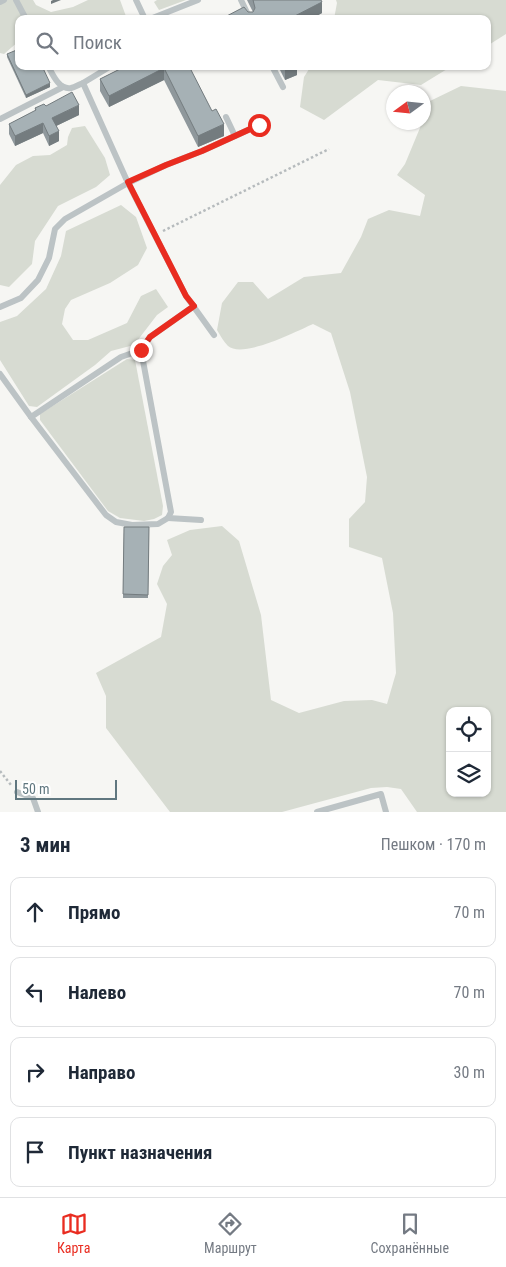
<!DOCTYPE html>
<html lang="ru">
<head>
<meta charset="utf-8">
<style>
  :root { --surface:#fff; --page:#f6f6f7; --text:#1f2937; --muted:#747a83; --line:#e0e1e3; --accent:#e92c20 }
  body { margin:0; font-family:"Roboto Condensed",sans-serif; background:var(--page); color:var(--text) }
  .controls { position:absolute; right:15px; bottom:15px; display:grid; overflow:hidden; border-radius:10px; box-shadow:0 1px 4px #0004 }
  .controls button { width:45px; height:45px; display:grid; place-items:center; padding:0; border:0; border-bottom:1px solid var(--line); background:var(--surface); color:var(--text); font:25px sans-serif }
  .compass { position:absolute; left:386px; top:85px; width:45px; height:45px; border-radius:50%; background:var(--surface); box-shadow:0 1px 4px #0004; rotate:255deg }
  .scale { position:absolute; left:15px; bottom:12px; width:102px; box-sizing:border-box; padding-left:5px; border:2px solid #60777f; border-top:0; font-size:14px; line-height:18px; white-space:nowrap; color:#60777f; -webkit-text-stroke:4px #fff; paint-order:stroke }
  .stop { position:absolute; width:15px; height:15px; margin:-11px; border:4px solid #e92c20; border-radius:50%; background:#fff }
  .stop.end { background:#e92c20; border-color:#fff; box-shadow:0 1px 5px #0008 }
  .list { margin:0; padding:0; list-style:none }
  h2 { display:flex; justify-content:space-between; align-items:center; height:65px; margin:0; padding:0 20px; font-size:21px }
  h2 small { font-size:16px; font-weight:400; color:var(--muted) }
  .list li { display:grid; grid-template-columns:32px 1fr auto; gap:15px; align-items:center; box-sizing:border-box; height:70px; margin:0 10px 10px; padding:0 10px; border:1px solid var(--line); border-radius:10px }
  .list b { display:block; font-size:19px; white-space:nowrap }
  .list em { font-size:16px; font-style:normal; color:var(--muted) }
  .icon { flex:none; width:28px; height:28px; fill:none; stroke:currentColor; stroke-width:2; stroke-linecap:round; stroke-linejoin:round }
  .map { position:relative; flex:none; width:506px; height:812px; overflow:hidden }
  .search { position:absolute; background:var(--surface); box-shadow:0 1px 4px #0004; left:15px; right:15px; top:15px; height:55px; display:flex; align-items:center; gap:12px; box-sizing:border-box; padding:0 18px; border-radius:10px; color:var(--muted); font-size:19px }
  .sheet { height:385px; background:var(--surface) }
  nav { display:flex; justify-content:space-around; align-items:center; box-sizing:border-box; height:70px; border-top:1px solid var(--line); background:var(--surface); font-size:14px; color:var(--muted) }
  nav a { display:grid; justify-items:center; gap:2px }
  nav .on { color:var(--accent) }
  .map>svg:first-child { display:block }
  .green { fill:#d7dbd2; fill-rule:evenodd }
  .lines { fill:none; stroke-linecap:round; stroke-linejoin:round }
  .path { stroke:#b6bbbd; stroke-width:2.5; stroke-dasharray:2.5 2.5; stroke-linecap:butt }
  .service { stroke:#bcc3c5; stroke-width:6 }
  .wall { fill:#8f989c }
  .shaded-wall { fill:#747c7f }
  .building { fill:#a6b1b5; stroke:#747c7f }
  .route { stroke:#e92c20; stroke-width:6 }
</style>
</head>
<body>
<div class="map">
<svg width="506" height="812" viewBox="0 0 506 812">
  <rect width="100%" height="100%" fill="#f6f6f3"/>
  <g class="green">
    <polygon points="0,0 33,0 36,5 51,12 73,7 88,0 120,0 127,19 19,19 19,41 4,54 0,53"/>
    <polygon points="157,0 186,0 159,10 154,2"/>
    <polygon points="336,0 506,0 506,34 487,46 487,19 334,19 337,3"/>
    <polygon points="311,66 452,66 421,85 378,80 324,120 300,107 304,77"/>
    <path d="M461 86 506 91V812H417L401 789 387 787 371 788 282 812H170L106 728V696L96 673 161 637 167 604 157 584 163 566 172 555 167 540 190 530 222 526 239 541 261 615 271 700 299 713 344 701 372 700 387 704 396 673 393 613 382 558 349 547V519L365 502 367 477 350 392 331 333 313 324C297 331 243 359 228 346 224 342 220 335 217 330L222 303 238 282H253L268 299 304 277 341 273 361 237 368 219 389 210 420 216 425 195 397 175 405 164 422 123 424 122V119L430 101ZM450 711H487V793H450Z"/>
    <polygon points="85,126 105,158 110,175 96,187 58,206 35,241 32,264 9,287 0,285 0,185 16,165 33,156 50,155 67,145 68,137 72,128"/>
    <polygon points="121,205 136,217 147,248 138,265 110,283 71,300 65,309 62,324 73,340 88,340 127,323 141,296 156,289 168,307 157,315 134,345 111,351 95,365 37,407 29,406 0,360 0,322 17,316 46,289 61,256 66,231"/>
    <polygon points="127,359 135,360 163,506 162,515 154,519 144,521 120,518 108,511 40,420 40,414"/>
  </g>
  <g class="lines">
    <g class="path">
      <polyline points="163,231 329,149"/>
      <polyline points="0,771 11,785"/>
    </g>
    <g class="service">
      <polyline points="16,0 26,19"/>
      <polyline points="136,0 145,19"/>
      <polyline points="241,0 250,19"/>
      <polyline points="0,2 4,0"/>
      <polyline points="150,19 198,0"/>
      <polyline points="272,66 283,87"/>
      <polyline points="83,83 111,66"/>
      <polyline points="226,117 235,136"/>
      <polyline points="0,119 63,87"/>
      <path d="M0 307 21 298 38 280 49 258 55 229 65 219 128 183 83 83C80 84 75 87 71 88 59 90 53 75 48 66"/>
      <polyline points="214,335 186,296 128,183 166,165 202,151 259,125"/>
      <polyline points="0,374 31,417 106,515 116,522 132,525 158,524 168,518 171,512 141,350 150,337 194,306"/>
      <polyline points="31,417 121,357 141,350"/>
      <polyline points="168,518 201,520"/>
      <polyline points="17,792 33,798 38,812"/>
      <polyline points="317,812 381,794 386,812"/>
    </g>
  </g>
  <g class="wall">
    <polygon points="247,0 321,0 322,13 311,19 221,19 248,12 253,12"/>
    <polygon points="7,54 50,87 26,98 7,57"/>
    <polygon points="126,66 189,67 224,136 198,147 164,80 109,107 100,91 100,79"/>
    <polygon points="278,66 297,66 297,75 285,80"/>
    <polygon points="46,106 79,115 56,126 59,141 49,146 43,133 15,146 9,134 9,124 35,111 35,108"/>
    <polygon points="124,527 149,527 148,598 123,598"/>
  </g>
  <g class="shaded-wall">
    <polygon points="53,0 61,0 51,4 51,1"/>
    <polygon points="322,2 322,13 311,19 289,19"/>
    <polygon points="291,66 297,66 297,75 285,80 285,69"/>
    <polygon points="164,68 164,80 109,107 109,96"/>
    <polygon points="50,83 50,87 26,98 26,95"/>
    <polygon points="79,105 79,115 52,128 52,118"/>
    <polygon points="43,123 43,133 15,146 15,136"/>
    <polygon points="224,124 224,136 198,147 198,136"/>
    <polygon points="59,131 59,141 49,146 49,136"/>
  </g>
  <g class="building">
    <polygon points="253,0 321,0 322,2 289,19 221,19 244,7 248,12 253,12 255,8"/>
    <polygon points="19,49 19,66 42,66 50,83 26,95 7,54"/>
    <polygon points="126,66 189,66 212,111 216,109 224,124 198,136 164,68 109,96 100,79"/>
    <polygon points="284,66 291,66 285,69"/>
    <polygon points="72,92 79,105 52,118 59,131 49,136 43,123 15,136 9,124 36,110 35,108 44,104 46,106"/>
    <polygon points="124,527 149,527 148,595 123,594"/>
  </g>
  <g class="lines">
    <polyline class="route" points="141,350 150,337 194,306 186,296 128,182 166,165 202,151 259,125"/>
  </g>
</svg>
<div class="controls">
<button><svg class="icon" aria-label="locate" viewBox="0 0 24 24"><circle cx="12" cy="12" r="6"/><path d="M12 2v4M12 18v4M2 12h4M18 12h4"/></svg></button>
<button><svg class="icon" aria-label="layers" viewBox="0 0 24 24"><path d="M12 4l9 5-9 5-9-5zM3 14l9 5 9-5"/></svg></button>
</div>
<svg class="compass" viewBox="-18 -18 36 36"><path d="M0-13l5 13h-10z" fill="#e53935"/><path d="M0 13l5-13h-10z" fill="#747a83"/></svg>
<div class="scale">50 m</div>
<div class="stop" style="left:259px;top:125px"></div>
<div class="stop end" style="left:141px;top:350px"></div>
<div class="search"><svg class="icon" aria-label="search" viewBox="0 0 24 24"><circle cx="10" cy="10" r="6"/><path d="M15 15l6 6"/></svg>Поиск</div>
</div>
<section class="sheet">
<h2>3 мин<small>Пешком · 170 m</small></h2>
<ul class="list">
<li><svg class="icon" aria-label="ahead" viewBox="0 0 24 24"><path d="M12 20V5M6 11l6-6 6 6"/></svg><div><b>Прямо</b></div><em>70 m</em></li>
<li><svg class="icon" aria-label="left" viewBox="0 0 24 24"><path d="M17 20v-9H6M10 6l-5 5 5 5"/></svg><div><b>Налево</b></div><em>70 m</em></li>
<li><svg class="icon" aria-label="right" viewBox="0 0 24 24"><path d="M7 20v-9h11M14 6l5 5-5 5"/></svg><div><b>Направо</b></div><em>30 m</em></li>
<li><svg class="icon" aria-label="arrive" viewBox="0 0 24 24"><path d="M6 21V4h12l-3 4 3 4H6"/></svg><div><b>Пункт назначения</b></div></li>
</ul>
</section>
<nav>
<a class="on"><svg class="icon" aria-label="map" viewBox="0 0 24 24"><path d="M3 6l6-2 6 2 6-2v14l-6 2-6-2-6 2zM9 4v14M15 6v14"/></svg>Карта</a>
<a><svg class="icon" aria-label="directions" viewBox="0 0 24 24"><path d="M12 3l9 9-9 9-9-9zM9 14v-3h6M13 9l2 2-2 2"/></svg>Маршрут</a>
<a><svg class="icon" aria-label="saved" viewBox="0 0 24 24"><path d="M7 4h10v16l-5-4-5 4z"/></svg>Сохранённые</a>
</nav>
</body>
</html>
